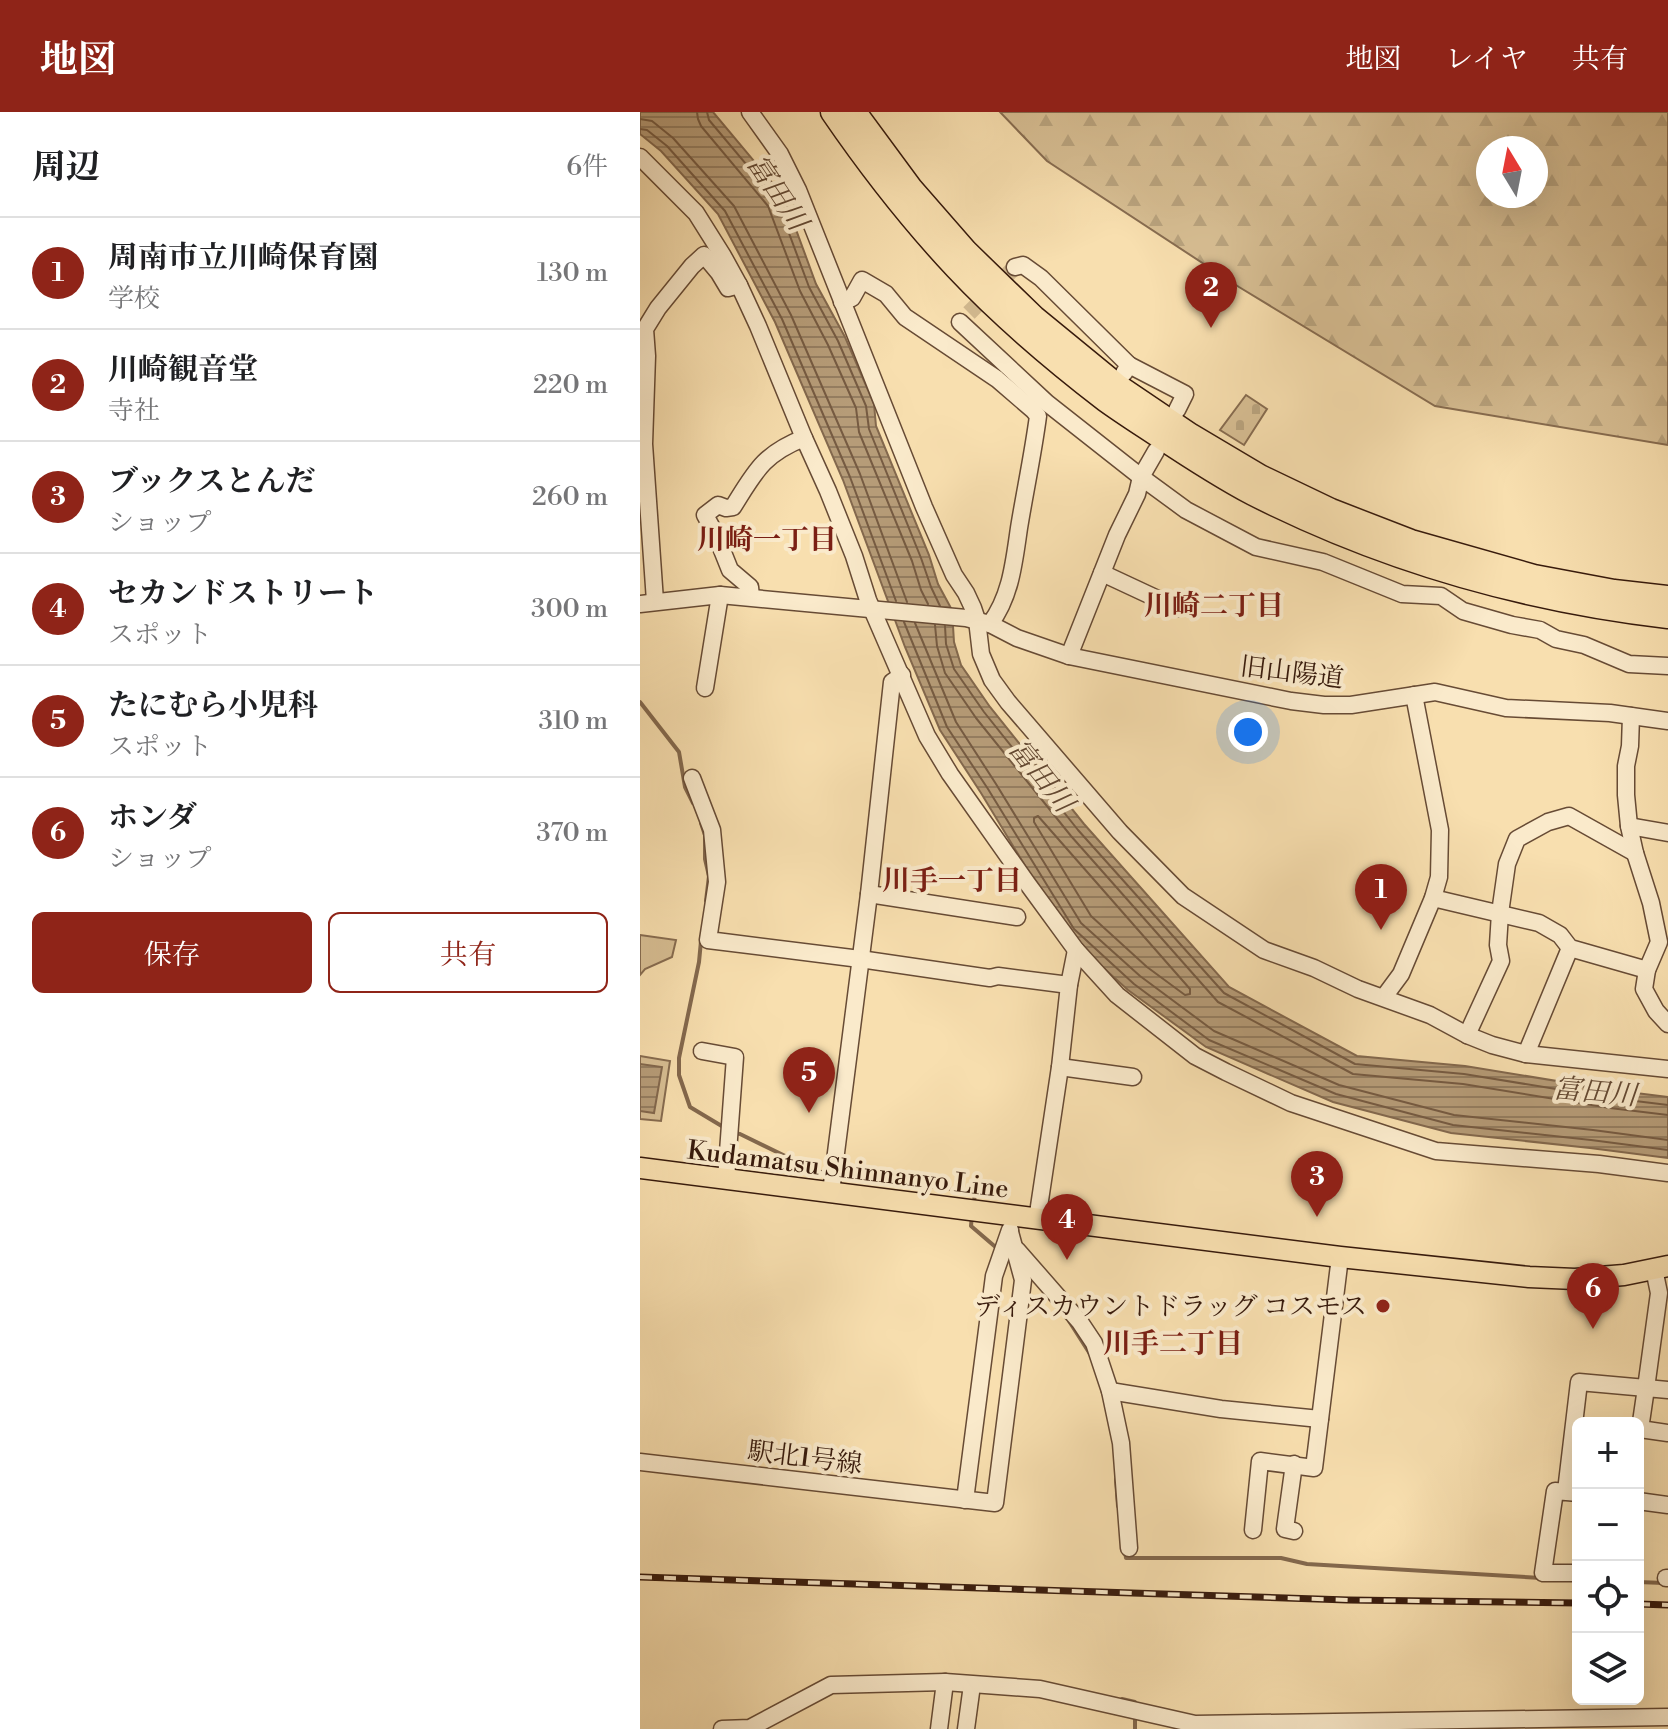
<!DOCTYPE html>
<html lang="ja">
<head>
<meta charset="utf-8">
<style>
  :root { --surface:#fff; --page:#f6f6f6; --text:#202124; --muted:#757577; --line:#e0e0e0; --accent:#8f2418 }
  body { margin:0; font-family:"Libre Bodoni","Noto Serif JP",serif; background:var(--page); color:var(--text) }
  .controls { position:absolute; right:24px; bottom:24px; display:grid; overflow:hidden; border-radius:12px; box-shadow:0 8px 32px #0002 }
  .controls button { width:72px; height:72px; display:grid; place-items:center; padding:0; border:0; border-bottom:2px solid var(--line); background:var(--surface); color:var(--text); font:40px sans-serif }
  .compass { position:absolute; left:836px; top:24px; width:72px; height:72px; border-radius:50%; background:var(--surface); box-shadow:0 8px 32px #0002; rotate:350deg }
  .you { position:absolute; left:608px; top:620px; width:28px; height:28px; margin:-20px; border:6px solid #fff; border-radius:50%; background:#1a73e8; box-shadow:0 0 0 12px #1a73e833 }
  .badge { display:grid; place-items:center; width:52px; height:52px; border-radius:50%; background:var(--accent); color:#fff; font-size:26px; font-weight:700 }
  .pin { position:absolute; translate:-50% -66px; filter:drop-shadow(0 2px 4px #0008) }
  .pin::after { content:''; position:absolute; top:42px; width:28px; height:24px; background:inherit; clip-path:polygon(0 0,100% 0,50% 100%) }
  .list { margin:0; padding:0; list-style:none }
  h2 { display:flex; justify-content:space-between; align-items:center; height:104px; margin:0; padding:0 32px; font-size:34px }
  h2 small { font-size:26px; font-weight:400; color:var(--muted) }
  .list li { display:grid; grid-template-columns:52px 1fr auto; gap:24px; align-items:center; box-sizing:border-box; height:112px; padding:0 32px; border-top:2px solid var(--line) }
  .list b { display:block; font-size:30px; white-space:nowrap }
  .list p { margin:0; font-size:26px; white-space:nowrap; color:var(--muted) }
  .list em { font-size:26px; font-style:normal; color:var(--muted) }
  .actions { display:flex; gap:16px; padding:24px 32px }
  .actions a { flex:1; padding:18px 0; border:2px solid var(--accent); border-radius:12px; text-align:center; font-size:28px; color:var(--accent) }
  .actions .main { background:var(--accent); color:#fff }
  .icon { flex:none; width:44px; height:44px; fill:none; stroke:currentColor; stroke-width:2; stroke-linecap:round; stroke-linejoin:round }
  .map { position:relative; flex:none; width:1028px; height:1617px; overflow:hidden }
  header { display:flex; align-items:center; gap:48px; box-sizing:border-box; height:112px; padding:0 40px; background:var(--accent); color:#fff }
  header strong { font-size:38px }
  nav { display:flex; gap:44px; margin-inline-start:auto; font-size:28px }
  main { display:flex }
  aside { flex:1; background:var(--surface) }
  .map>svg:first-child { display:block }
  .forest { fill:url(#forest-firs); stroke:#876c50; stroke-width:2; fill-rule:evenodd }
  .cemetery { fill:url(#cemetery-stones); stroke:#876c50; stroke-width:2 }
  .pitch { fill:#d7be93; stroke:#876c50; stroke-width:2 }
  .water { fill:url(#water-rules); stroke:#83684d; stroke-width:2 }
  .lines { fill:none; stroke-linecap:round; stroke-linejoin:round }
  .shore { stroke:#765b42; stroke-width:2 }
  .stream { stroke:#83684d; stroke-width:4 }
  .minor-tunnel { stroke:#d1b88e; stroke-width:16; stroke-dasharray:16 8; stroke-linecap:butt }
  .minor-casing { stroke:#674b35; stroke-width:19 }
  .major-casing { stroke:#371a0c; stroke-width:23 }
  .highway-casing { stroke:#371a0c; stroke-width:25 }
  .minor { stroke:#faeacb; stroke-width:16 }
  .major { stroke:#f8dfaf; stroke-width:20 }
  .highway { stroke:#f8dfaf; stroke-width:22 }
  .rail-casing { stroke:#371a0c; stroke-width:7 }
  .rail { stroke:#faeacb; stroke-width:4; stroke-dasharray:12; stroke-linecap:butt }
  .poi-dot { fill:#8f2418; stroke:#faeacb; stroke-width:3 }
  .labels { text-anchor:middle; stroke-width:8; stroke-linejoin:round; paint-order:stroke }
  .street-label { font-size:26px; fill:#371a0c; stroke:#faeacb }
  .poi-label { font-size:26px; fill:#371a0c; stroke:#faeacb; text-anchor:end }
  .water-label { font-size:28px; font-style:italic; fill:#634832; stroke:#faeacb }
  .neighbourhood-label { font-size:28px; font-weight:bold; fill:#7a1f14; stroke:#faeacb }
</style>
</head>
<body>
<header>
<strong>地図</strong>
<nav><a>地図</a><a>レイヤ</a><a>共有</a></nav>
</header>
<main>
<aside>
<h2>周辺<small>6件</small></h2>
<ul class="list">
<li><span class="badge">1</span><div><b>周南市立川崎保育園</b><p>学校</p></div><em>130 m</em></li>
<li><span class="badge">2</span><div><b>川崎観音堂</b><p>寺社</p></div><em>220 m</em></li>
<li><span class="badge">3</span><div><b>ブックスとんだ</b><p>ショップ</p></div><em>260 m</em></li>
<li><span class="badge">4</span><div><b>セカンドストリート</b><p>スポット</p></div><em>300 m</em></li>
<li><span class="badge">5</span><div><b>たにむら小児科</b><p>スポット</p></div><em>310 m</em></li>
<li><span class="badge">6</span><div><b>ホンダ</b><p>ショップ</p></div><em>370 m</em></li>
</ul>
<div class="actions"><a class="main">保存</a><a>共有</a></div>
</aside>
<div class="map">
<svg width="1028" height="1617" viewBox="0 0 1028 1617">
  <defs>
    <pattern id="forest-firs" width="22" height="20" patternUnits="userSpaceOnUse" patternTransform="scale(2)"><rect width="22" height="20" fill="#d7be93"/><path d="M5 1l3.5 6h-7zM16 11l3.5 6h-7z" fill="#b9a37e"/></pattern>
    <pattern id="cemetery-stones" width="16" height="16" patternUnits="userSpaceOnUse" patternTransform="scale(2)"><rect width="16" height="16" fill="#d7be93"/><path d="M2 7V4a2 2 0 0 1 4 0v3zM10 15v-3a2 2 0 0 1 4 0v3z" fill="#b9a37e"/></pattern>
    <pattern id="water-rules" width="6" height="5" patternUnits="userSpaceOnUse" patternTransform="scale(2)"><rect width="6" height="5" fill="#b69c78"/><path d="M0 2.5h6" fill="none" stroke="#957e61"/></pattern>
  </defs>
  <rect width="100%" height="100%" fill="#f8dfaf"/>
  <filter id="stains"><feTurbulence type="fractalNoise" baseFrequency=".0025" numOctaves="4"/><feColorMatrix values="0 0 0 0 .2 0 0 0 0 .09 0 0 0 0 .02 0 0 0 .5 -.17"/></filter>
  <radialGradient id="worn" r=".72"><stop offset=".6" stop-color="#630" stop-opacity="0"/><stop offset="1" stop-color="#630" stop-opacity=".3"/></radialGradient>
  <path class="forest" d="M360 0H1028V333L795 294 599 175 407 49ZM848 36H896V84H848Z"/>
  <polygon class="cemetery" points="606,283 627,297 604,333 580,318"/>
  <g class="pitch">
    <polygon points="0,823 36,828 32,845 5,857 0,863"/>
    <polygon points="0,944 30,949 21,1009 0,1007"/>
  </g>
  <g class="water">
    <polygon points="0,0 73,0 144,85 176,172 205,225 234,292 236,314 289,443 298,472 312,498 314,530 321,553 350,595 444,712 589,875 717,944 825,954 972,978 1028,985 1028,1046 950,1036 811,1021 693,990 566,935 488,878 427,823 341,681 300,618 265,535 203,368 135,210 78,102 21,39 0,22"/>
    <polygon points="0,952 22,955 14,1001 0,999"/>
  </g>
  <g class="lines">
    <g class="shore">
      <polyline points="57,0 58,7 61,14 128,94 160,179 188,233 216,296 219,320 272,449 281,478 288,492"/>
      <polyline points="67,0 69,8 137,89 169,175 198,229 226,294 229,317 281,446 291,475 300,494"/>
      <polyline points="0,7 12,9 33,26 94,94 151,203 220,362 267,490"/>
      <polyline points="0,17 7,18 27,34 85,99 142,207 210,365 256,489"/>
      <polyline points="264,510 307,615 348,677 434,817 494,872 569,928 696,982 813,1013 951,1028 1028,1038"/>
      <polyline points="275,511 316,610 356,672 441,811 500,864 574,919 699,973 814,1003 953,1018 1028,1028"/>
      <polyline points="295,513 297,534 305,561 336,606 431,724 578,890 713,962 823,972 970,996 1028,1003"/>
      <polyline points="305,514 306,532 314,557 344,600 438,718 584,881 715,952 824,962 971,986 1028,993"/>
      <polygon points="398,704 550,877 550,882 545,883 507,855 451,804 394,710 394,706"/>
    </g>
    <g class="stream">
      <polyline points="0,590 39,640 45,675 53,691"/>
      <polyline points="61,711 65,723 65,747 69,764 66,789"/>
      <polyline points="61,829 59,850 39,946 39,963 50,995 85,1016"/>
      <polyline points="93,1021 100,1022 176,1059 187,1061"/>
      <polyline points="196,1062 335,1080 334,1091"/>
      <polyline points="332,1103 331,1114 359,1138"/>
      <polyline points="429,1209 450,1242"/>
      <polyline points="476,1367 478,1394"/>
      <polyline points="485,1439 486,1446 641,1446 667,1452 901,1466"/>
      <polyline points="998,1470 1024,1471"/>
      <polyline points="482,1587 495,1590 495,1595"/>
      <polyline points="495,1604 495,1617"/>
    </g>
    <polyline class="minor-tunnel" points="329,201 375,155"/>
    <g class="minor-casing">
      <g id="minor">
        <polyline points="110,0 140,42 158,78 284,395 314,463 326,481 333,496 337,508 341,542 352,568 368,590 480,720 543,784 624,838 674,856 718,877 790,903 827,923 852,933 886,942 1028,957"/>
        <polyline points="0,45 56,101 83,144 99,173 118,214 164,326 188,379 214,444 228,488 287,624 310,662 387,771 436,838 477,883 555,944 586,960 651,991 796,1039 959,1052 1028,1061"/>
        <polyline points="375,155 383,153 401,166 489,253"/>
        <path d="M202 190 212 186 222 168 246 182 265 205 357 267 393 298 398 304C393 342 385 379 379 416 374 450 371 484 350 512"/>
        <polyline points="320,210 407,291 501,365 546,398 616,435 683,450 762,482 801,484 823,499 872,513 900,518 916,527 944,533 989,552 1028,554"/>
        <polyline points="484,261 489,253 545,282 537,298"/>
        <polyline points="462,461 537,496"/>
        <path d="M111 485 110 475 90 458 76 423 65 403 78 393 86 396 93 395C115 360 123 342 164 326"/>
        <polyline points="15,489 4,332 7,244 5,217 18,196 52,154 64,143 79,161 88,176 99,173"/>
        <polyline points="0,492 80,483 326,506 350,512 377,526 429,544 651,589 684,593 711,593 795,580 866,596 970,601 1028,609"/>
        <polyline points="429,544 477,423 497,382 501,365 516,339"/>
        <polyline points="65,576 80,483"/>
        <polyline points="991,604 990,634 986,654 986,683 989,714 995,741 1011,791 1019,830 1007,858 1004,877 1016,899 1028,912"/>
        <polyline points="52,666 72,718 77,770 68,828 220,847 350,866 358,864 429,873"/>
        <polyline points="989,714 1028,721"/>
        <polyline points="229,782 377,805"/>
        <polyline points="793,786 899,811 920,823 930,836 1007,858"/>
        <polyline points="744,885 761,862 793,786 799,765 800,718 774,583"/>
        <polyline points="827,923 861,849 858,833 860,801 867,752 877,727 908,710 929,704 995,741"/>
        <polyline points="62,939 95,945 86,1067"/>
        <polyline points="886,942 930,836"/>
        <polyline points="420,955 493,965"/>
        <polyline points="191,1080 229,782 252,570 262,563"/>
        <polyline points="397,1108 420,955 429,873 436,838"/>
        <polyline points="377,1138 440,1210 454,1231 470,1279 481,1331 489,1436"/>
        <polyline points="1028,1278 1006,1276 1000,1317 1028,1321"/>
        <polyline points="470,1279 581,1297 680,1307"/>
        <polyline points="0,1350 355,1391 383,1168 370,1120"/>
        <polyline points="926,1379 939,1270 1006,1276 1019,1181 1014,1157"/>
        <polyline points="938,1381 915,1379 903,1461 938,1461"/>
        <polyline points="325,1388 354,1164 370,1118"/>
        <polyline points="998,1389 1028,1393"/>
        <polyline points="613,1418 620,1349 674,1356 700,1145"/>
        <polyline points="654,1419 645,1417 654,1352"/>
        <polyline points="1026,1466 1028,1466"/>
        <polyline points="82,1617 110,1616 191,1573 305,1570 400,1577 555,1612 1028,1605"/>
        <polyline points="299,1617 305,1570"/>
        <polyline points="326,1617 332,1573"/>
      </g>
    </g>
    <g class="major-casing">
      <polyline id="major" points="0,1056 700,1145 889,1165 935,1167 984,1163 1028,1154"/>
    </g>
    <g class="highway-casing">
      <g id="highway">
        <path d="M192 0C229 54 271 108 316 156 361 204 413 248 465 288 483 301 502 313 520 325 550 345 581 365 613 382 745 449 882 488 1028 505"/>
        <polyline points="215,0 271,76 326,139 394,205 477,273 551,323 620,364 691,398 771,429 894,464 974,479 1028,485"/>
      </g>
    </g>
    <use href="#minor" class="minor"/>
    <use href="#major" class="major"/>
    <use href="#highway" class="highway"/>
    <g class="rail-casing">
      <g id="rail">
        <polyline points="0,1465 708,1488 938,1491"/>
        <polyline points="998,1492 1028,1493"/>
      </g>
    </g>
    <use href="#rail" class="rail"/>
  </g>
  <circle class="poi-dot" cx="743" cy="1194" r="8"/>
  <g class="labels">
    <g class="street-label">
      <text transform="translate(652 560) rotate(7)" y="9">旧山陽道</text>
      <text transform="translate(208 1057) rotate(7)" y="9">Kudamatsu Shinnanyo Line</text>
      <text transform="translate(165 1345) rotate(7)" y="9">駅北1号線</text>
    </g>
    <g class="poi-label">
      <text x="727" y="1203">ディスカウントドラッグ コスモス</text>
    </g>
    <g class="water-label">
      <text transform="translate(138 80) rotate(56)" y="10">富田川</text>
      <text transform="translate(402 663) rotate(51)" y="10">富田川</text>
      <text transform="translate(955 979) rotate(5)" y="10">富田川</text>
    </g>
    <g class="neighbourhood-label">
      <text x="127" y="437">川崎一丁目</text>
      <text x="574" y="503">川崎二丁目</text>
      <text x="312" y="778">川手一丁目</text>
      <text x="533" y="1241">川手二丁目</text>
    </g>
  </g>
  <rect width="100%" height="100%" filter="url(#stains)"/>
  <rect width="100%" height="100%" fill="url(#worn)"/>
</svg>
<div class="controls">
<button>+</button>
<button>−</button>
<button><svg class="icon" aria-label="locate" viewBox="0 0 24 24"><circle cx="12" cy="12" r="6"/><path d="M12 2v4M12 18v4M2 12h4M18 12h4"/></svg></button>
<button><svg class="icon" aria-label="layers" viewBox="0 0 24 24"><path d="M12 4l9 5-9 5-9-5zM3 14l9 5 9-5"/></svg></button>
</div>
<svg class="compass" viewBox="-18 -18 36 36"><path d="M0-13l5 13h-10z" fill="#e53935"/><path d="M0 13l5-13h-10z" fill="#757577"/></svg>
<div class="you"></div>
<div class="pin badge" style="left:741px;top:818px">1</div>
<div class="pin badge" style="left:571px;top:216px">2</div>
<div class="pin badge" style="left:677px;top:1105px">3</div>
<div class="pin badge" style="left:427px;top:1148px">4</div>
<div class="pin badge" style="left:169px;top:1001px">5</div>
<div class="pin badge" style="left:953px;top:1217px">6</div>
</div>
</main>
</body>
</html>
